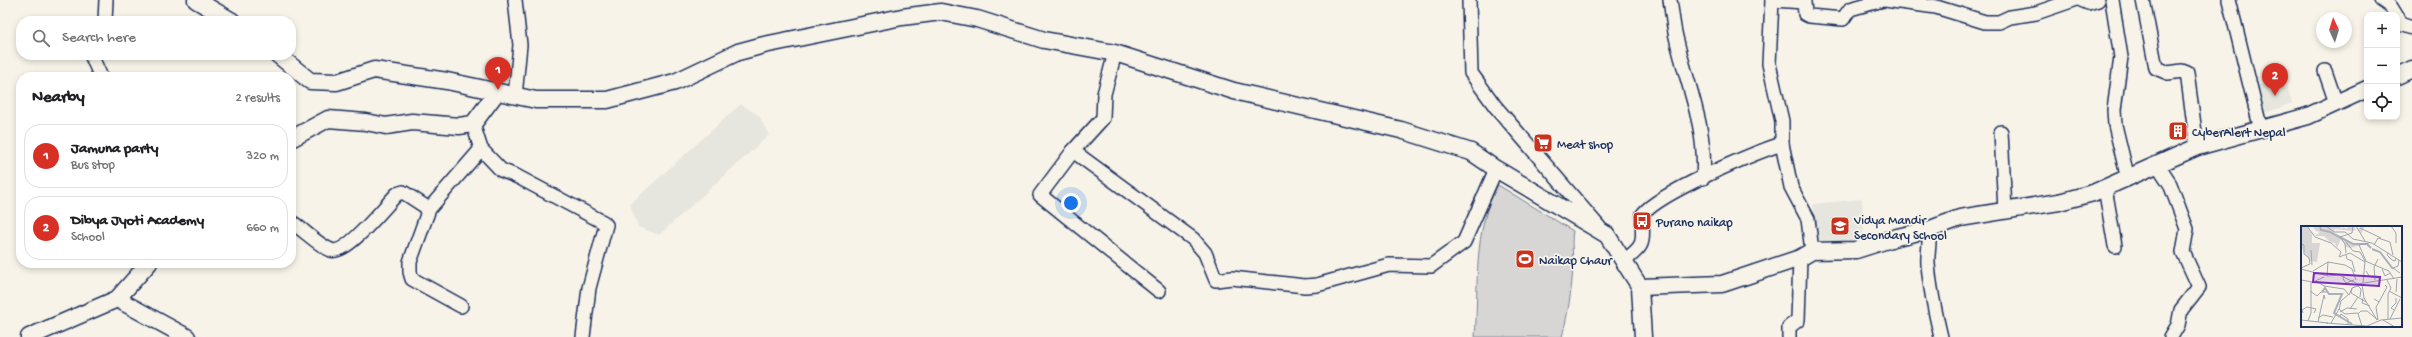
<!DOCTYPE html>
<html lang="en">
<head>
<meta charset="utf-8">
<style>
  :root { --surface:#fff; --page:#f2f2f2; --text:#202124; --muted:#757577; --line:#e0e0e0; --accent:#d93025 }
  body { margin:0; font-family:"Gochi Hand",sans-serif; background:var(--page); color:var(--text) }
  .controls { position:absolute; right:12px; top:12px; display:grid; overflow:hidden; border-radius:8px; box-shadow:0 2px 6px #0003 }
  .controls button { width:36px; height:36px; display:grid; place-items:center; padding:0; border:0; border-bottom:1px solid var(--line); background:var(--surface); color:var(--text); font:20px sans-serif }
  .compass { position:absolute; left:2316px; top:12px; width:36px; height:36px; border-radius:50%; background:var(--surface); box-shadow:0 2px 6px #0003; rotate:356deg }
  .you { position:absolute; left:1071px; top:203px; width:14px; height:14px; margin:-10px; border:3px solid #fff; border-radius:50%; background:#1a73e8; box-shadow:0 0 0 6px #1a73e833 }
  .badge { display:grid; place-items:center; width:26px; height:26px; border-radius:50%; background:var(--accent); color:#fff; font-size:13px; font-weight:700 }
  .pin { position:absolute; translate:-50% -33px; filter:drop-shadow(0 1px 2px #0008) }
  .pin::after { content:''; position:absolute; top:21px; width:14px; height:12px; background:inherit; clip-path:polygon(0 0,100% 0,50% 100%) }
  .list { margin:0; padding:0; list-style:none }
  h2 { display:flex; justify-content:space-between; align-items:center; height:52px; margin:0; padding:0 16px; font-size:17px }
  h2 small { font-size:13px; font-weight:400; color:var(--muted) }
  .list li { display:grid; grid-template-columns:26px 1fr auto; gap:12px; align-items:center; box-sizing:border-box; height:64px; margin:0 8px 8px; padding:0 8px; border:1px solid var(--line); border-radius:16px }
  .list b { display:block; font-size:15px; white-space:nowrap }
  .list p { margin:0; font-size:13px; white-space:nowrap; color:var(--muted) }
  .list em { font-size:13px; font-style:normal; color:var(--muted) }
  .icon { flex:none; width:22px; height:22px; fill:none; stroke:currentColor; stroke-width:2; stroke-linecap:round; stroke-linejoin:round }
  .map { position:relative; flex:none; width:2412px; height:337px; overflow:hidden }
  .search { position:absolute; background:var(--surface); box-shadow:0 2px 6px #0003; left:16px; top:16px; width:280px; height:44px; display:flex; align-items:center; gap:10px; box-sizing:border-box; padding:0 14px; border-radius:16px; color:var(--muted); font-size:15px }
  .panel { position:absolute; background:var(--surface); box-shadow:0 2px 6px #0003; left:16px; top:72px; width:280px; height:196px; border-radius:16px }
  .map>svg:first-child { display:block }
  .built { fill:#e6e5de }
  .green { fill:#d7d6d4; stroke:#798299 }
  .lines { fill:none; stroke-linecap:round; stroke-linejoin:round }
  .minor-casing { stroke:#1b2f5e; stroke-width:16 }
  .tertiary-casing { stroke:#1b2f5e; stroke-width:19 }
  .minor { stroke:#f7f3e8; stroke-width:13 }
  .tertiary { stroke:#f7f3e8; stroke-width:16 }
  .labels { text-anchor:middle; stroke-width:3.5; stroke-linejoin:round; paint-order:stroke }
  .poi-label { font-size:13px; fill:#1b2f5e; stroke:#f7f3e8; text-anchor:start }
  .inset-river { fill:none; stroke:#acb0b9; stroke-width:2 }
  .inset-road { fill:none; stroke:#9fa5b1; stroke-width:1 }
  .view { fill:#7b2cbf; fill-opacity:0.15; stroke:#7b2cbf; stroke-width:2 }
  .inset-edge { fill:none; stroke:#1b2f5e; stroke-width:2 }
</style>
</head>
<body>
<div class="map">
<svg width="2412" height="337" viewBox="0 0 2412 337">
  <rect width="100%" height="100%" fill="#f7f3e8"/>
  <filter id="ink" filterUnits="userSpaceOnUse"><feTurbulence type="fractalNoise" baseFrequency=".025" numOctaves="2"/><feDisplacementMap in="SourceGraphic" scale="8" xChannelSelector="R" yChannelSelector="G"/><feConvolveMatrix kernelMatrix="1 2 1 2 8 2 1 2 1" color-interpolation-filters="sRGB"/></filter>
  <g filter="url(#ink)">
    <g class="built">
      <polygon points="2271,82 2274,90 2287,87 2292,103 2265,113 2257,86"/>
      <polygon points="741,104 759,116 769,135 659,235 638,227 630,204"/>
      <polygon points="1862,199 1864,240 1819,243 1813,204"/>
    </g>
    <path class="green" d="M1498 185 1573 231C1571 242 1573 253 1573 265 1572 289 1568 314 1562 337H1475C1479 286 1472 231 1498 185Z"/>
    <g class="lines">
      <g class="minor-casing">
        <g id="minor">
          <polyline points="1469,0 1471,73 1495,106 1599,227"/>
          <path d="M1670 0C1672 12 1673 25 1676 37 1687 86 1707 126 1703 178"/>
          <polyline points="1772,0 1769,64 1782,121 1782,144 1791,187 1808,219 1812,251"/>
          <polyline points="1773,0 1804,2 1805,14 1809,16 1843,19 1850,9 1883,0"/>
          <polyline points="1885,0 1936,7 1985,22 1999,22 2010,17 2036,13 2074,0"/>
          <polyline points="2081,0 2088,3 2098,0"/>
          <polyline points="2112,0 2121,57 2114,110 2115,125 2128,179"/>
          <polyline points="2143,0 2156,68 2168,73 2182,71 2187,73 2197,147"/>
          <polyline points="2229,0 2261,130"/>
          <polyline points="2381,0 2391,7 2396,15"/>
          <polyline points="2397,18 2400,24 2412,28"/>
          <polyline points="105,21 106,0"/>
          <polyline points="1115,53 1104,94 1103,118 1073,151 1193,239 1205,253 1216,280 1232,278 1305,286 1317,285 1389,265 1431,266 1464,242 1496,169"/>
          <polyline points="91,55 101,77"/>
          <polyline points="2325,71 2336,103"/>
          <polyline points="515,96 520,45 515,0"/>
          <polyline points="473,124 481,149 501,170 518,177 603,222 606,225 589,288 583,337"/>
          <polyline points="2001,132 2005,211"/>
          <polyline points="1073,151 1040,195 1159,291"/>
          <polyline points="2157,164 2170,184 2187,229 2183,252 2199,287 2181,310 2178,325 2171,337"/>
          <polyline points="2105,188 2115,246"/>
          <path d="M293 223C305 231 318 245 331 250 346 256 386 205 397 194L403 192 429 209"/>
          <path d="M1928 230C1931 242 1927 252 1928 264 1930 289 1935 312 1941 337"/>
          <path d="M1624 261C1650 241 1640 242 1643 214 1660 193 1753 153 1782 144"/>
          <polyline points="461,306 412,279 410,272 410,262 429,209 481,149"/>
          <polyline points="1789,337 1789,327 1798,320 1800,258"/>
        </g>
      </g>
      <g class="tertiary-casing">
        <g id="tertiary">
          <polyline points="196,0 232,21"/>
          <polyline points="278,55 310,81 337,82 374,70 447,81 536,100 607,100 675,82 738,52 764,45 902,17 941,12 977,19 1044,40 1115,53 1234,91 1401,130 1471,152 1496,169 1607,235 1640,287 1722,284 1800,258 1812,251 1856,250 1897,237 1928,230 1960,218 2059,202 2093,193 2197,147 2308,116 2367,89"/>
          <polyline points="2397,76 2412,69"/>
          <polyline points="291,139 328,119 366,122 386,126 412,122 459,126 473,124 497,92"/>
          <polyline points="1640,287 1643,337"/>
          <polyline points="117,299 187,337"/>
          <polyline points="29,337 117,299 149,263"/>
        </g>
      </g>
      <use href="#minor" class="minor"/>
      <use href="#tertiary" class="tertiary"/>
    </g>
  </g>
  <defs>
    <g id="building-square" transform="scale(1)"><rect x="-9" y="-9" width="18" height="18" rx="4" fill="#c8321e" stroke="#f7f3e8"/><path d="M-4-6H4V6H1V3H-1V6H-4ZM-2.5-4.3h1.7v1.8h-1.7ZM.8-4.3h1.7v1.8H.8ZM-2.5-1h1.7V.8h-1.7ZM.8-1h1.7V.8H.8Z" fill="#fff"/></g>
    <g id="supermarket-square" transform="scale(1)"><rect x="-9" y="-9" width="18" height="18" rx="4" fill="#c8321e" stroke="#f7f3e8"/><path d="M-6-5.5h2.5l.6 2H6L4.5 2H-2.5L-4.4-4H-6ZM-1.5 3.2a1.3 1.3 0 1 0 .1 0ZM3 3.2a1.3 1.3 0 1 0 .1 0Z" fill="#fff"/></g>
    <g id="bus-square" transform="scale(1)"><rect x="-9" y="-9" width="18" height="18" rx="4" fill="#c8321e" stroke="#f7f3e8"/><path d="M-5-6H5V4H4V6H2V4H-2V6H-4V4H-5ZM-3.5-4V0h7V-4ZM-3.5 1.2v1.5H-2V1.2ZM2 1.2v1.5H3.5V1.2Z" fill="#fff"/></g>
    <g id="school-square" transform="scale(1)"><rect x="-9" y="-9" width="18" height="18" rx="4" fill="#c8321e" stroke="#f7f3e8"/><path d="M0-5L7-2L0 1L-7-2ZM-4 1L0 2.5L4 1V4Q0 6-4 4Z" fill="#fff"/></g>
    <g id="stadium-square" transform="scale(1)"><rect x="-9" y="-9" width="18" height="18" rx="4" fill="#c8321e" stroke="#f7f3e8"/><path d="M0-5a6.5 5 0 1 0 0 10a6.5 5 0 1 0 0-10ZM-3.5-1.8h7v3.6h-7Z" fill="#fff"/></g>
  </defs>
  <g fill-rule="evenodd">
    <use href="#building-square" x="2178" y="131"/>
    <use href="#supermarket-square" x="1543" y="143"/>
    <use href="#bus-square" x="1642" y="221"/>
    <use href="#school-square" x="1840" y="226"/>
    <use href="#stadium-square" x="1525" y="259"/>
  </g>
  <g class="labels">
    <g class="poi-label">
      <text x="2192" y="136">CyberAlert Nepal</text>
      <text x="1557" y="148">Meat shop</text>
      <text x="1854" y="224">Vidya Mandir<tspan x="1854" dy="15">Secondary School</tspan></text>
      <text x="1656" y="226">Purano naikap</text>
      <text x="1539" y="264">Naikap Chaur</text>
    </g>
  </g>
  <g transform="translate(2301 226)">
    <rect width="101" height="101" fill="#f7f3e8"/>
    <path d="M0 0H6L11 8V17H19L16 36 9 35 0 21ZM11 0H41L39 4 42 1 46 3 47 0H53L54 3 64 0 60 8 56 3 52 5 34 3 32 8 52 17H68L49 22 45 21 40 13 36 22 34 17 29 16 23 10H14L19 6 15 5Z" fill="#d7d6d4"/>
    <path class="inset-river" d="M19 0 20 4 29 6 52 18H66L70 22M71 23 79 26 92 43M21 66 24 62 28 68H41L33 87 51 98"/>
    <path class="inset-road" d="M6 0 14 11 30 17 40 26 38 31 49 27 64 36M25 0 33 6H44L52 13 71 17 101 36M55 0 64 15M90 0 95 7V17M59 2 80 12M45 16 52 25 59 26 64 35 88 45 93 53M0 18 3 19V28L8 32 9 38 0 42M73 19 77 12 89 16 92 29M10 24 11 39M45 27 44 18 39 11 51 7 52 0M87 27 86 29 91 34 94 35 95 32M45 29 46 33 51 35 54 46M98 34 97 40 92 42 99 47M65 35 58 19 68 17M0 43 27 50 38 49 57 58 101 51M81 43 84 50 89 47M12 45 27 36 44 39 51 43 55 54M65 45 69 51 79 52M26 50 27 36M43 50 42 53 45 57 53 54M0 54 12 56 23 51M74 54 73 41 77 33M86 54 90 62 87 68V93M15 55 23 60 43 63 48 69 51 62M62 57 64 35M57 58V60L51 62 50 67 65 76M61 58 63 72 76 94M57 60 60 63 59 71M9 65 16 70 20 66H26M88 65 101 72M95 66 96 53M62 72 61 77 69 80M73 73 78 76 86 61 84 59M49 83 57 71M38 84 40 75 48 68M93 84 90 82 95 77V72M39 86 46 82 56 83M2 87 1 84 6 81 15 83 13 87M39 90 40 88 47 93V99M17 92 22 89 32 91M89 93 99 73M0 94 27 97M77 94 75 81 78 76M82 94 94 101M7 95 10 87V56M17 96 23 69 24 73M25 97 66 100 80 94 101 92M30 97 38 83 44 88 57 87M61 100 57 88 60 85H66L77 94"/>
    <path class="view" d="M13 47 79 51 78 60 12 56Z"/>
    <rect width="101" height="101" class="inset-edge"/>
  </g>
</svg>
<div class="controls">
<button>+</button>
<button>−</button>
<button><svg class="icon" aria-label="locate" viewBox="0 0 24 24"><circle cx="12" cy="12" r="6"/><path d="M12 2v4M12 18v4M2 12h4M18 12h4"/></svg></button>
</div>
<svg class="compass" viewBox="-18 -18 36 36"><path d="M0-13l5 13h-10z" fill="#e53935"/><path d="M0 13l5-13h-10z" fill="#757577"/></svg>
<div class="you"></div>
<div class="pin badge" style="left:498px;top:90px">1</div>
<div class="pin badge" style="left:2275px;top:96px">2</div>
<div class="search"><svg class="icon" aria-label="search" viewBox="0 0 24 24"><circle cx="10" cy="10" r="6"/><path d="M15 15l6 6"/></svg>Search here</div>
<section class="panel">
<h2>Nearby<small>2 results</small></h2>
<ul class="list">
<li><span class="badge">1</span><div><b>Jamuna party</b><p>Bus stop</p></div><em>320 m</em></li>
<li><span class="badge">2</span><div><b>Dibya Jyoti Academy</b><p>School</p></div><em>660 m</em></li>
</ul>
</section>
</div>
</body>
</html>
